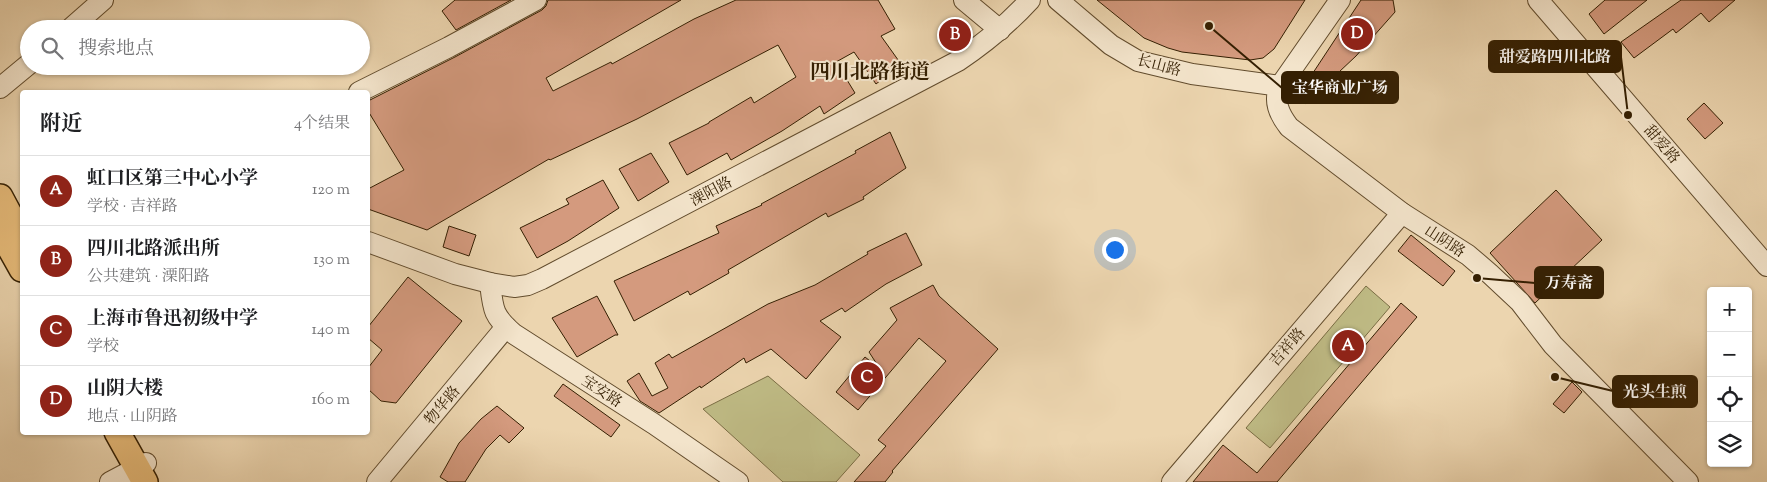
<!DOCTYPE html>
<html lang="zh">
<head>
<meta charset="utf-8">
<style>
  :root { --surface:#fff; --page:#f2f2f2; --text:#202124; --muted:#757577; --line:#e0e0e0; --accent:#8f2418 }
  body { margin:0; font-family:"Sorts Mill Goudy","Noto Serif SC",serif; background:var(--page); color:var(--text) }
  .controls { position:absolute; right:15px; bottom:15px; display:grid; overflow:hidden; border-radius:5px; box-shadow:0 1px 4px #0004 }
  .controls button { width:45px; height:45px; display:grid; place-items:center; padding:0; border:0; border-bottom:1px solid var(--line); background:var(--surface); color:var(--text); font:25px sans-serif }
  .you { position:absolute; left:1114px; top:249px; width:18px; height:18px; margin:-12px; border:4px solid #fff; border-radius:50%; background:#1a73e8; box-shadow:0 0 0 8px #1a73e833 }
  .badge { display:grid; place-items:center; width:32px; height:32px; border-radius:50%; background:var(--accent); color:#fff; font-size:16px; font-weight:700 }
  .pin { position:absolute; translate:-50% -50%; border:2px solid #fff; box-shadow:0 1px 5px #0006 }
  .list { margin:0; padding:0; list-style:none }
  h2 { display:flex; justify-content:space-between; align-items:center; height:65px; margin:0; padding:0 20px; font-size:21px }
  h2 small { font-size:16px; font-weight:400; color:var(--muted) }
  .list li { display:grid; grid-template-columns:32px 1fr auto; gap:15px; align-items:center; box-sizing:border-box; height:70px; padding:0 20px; border-top:1px solid var(--line) }
  .list b { display:block; font-size:19px; white-space:nowrap }
  .list p { margin:0; font-size:16px; white-space:nowrap; color:var(--muted) }
  .list em { font-size:16px; font-style:normal; color:var(--muted) }
  .icon { flex:none; width:28px; height:28px; fill:none; stroke:currentColor; stroke-width:2; stroke-linecap:round; stroke-linejoin:round }
  .map { position:relative; flex:none; width:1767px; height:482px; overflow:hidden }
  .search { position:absolute; background:var(--surface); box-shadow:0 1px 4px #0004; left:20px; top:20px; width:350px; height:55px; display:flex; align-items:center; gap:12px; box-sizing:border-box; padding:0 18px; border-radius:28px; color:var(--muted); font-size:19px }
  .panel { position:absolute; background:var(--surface); box-shadow:0 1px 4px #0004; left:20px; top:90px; width:350px; height:345px; border-radius:5px }
  .map>svg:first-child { display:block }
  .pitch { fill:#bfbb85; stroke:#7a6d44 }
  .building { fill:#d49a7e; stroke:#341f02 }
  .lines { fill:none; stroke-linecap:round; stroke-linejoin:round }
  .minor-casing { stroke:#624c2d; stroke-width:22 }
  .major-casing { stroke:#341f02; stroke-width:28 }
  .minor { stroke:#f3e4cb; stroke-width:20 }
  .major { stroke:#e6ba78; stroke-width:25 }
  .labels { text-anchor:middle; stroke-width:4; stroke-linejoin:round; paint-order:stroke }
  .street-label { font-size:15px; fill:#341f02; stroke:#f3e4cb }
  .district-label { font-size:20px; font-weight:bold; fill:#341f02; stroke:#f3e4cb }
  .leader { fill:none; stroke:#341f02; stroke-width:2 }
  .callout-dot { fill:#341f02; stroke:#f3e4cb; stroke-width:2 }
  .callout { fill:#341f02; stroke:#341f02; stroke-width:2 }
  .callout-label { font-size:16px; text-anchor:middle; font-weight:bold; fill:#fff }
</style>
</head>
<body>
<div class="map">
<svg width="1767" height="482" viewBox="0 0 1767 482">
  <rect width="100%" height="100%" fill="#ecd5af"/>
  <filter id="stains"><feTurbulence type="fractalNoise" baseFrequency=".004" numOctaves="4"/><feColorMatrix values="0 0 0 0 .2 0 0 0 0 .09 0 0 0 0 .02 0 0 0 .5 -.17"/></filter>
  <radialGradient id="worn" r=".72"><stop offset=".6" stop-color="#630" stop-opacity="0"/><stop offset="1" stop-color="#630" stop-opacity=".3"/></radialGradient>
  <g class="pitch">
    <polygon points="1366,286 1390,307 1270,448 1246,428"/>
    <polygon points="768,376 860,455 836,482 783,482 703,409"/>
  </g>
  <g class="building">
    <polygon points="455,0 511,0 456,30 442,11"/>
    <polygon points="548,0 681,0 546,78 553,91 611,62 612,64 694,19 736,0 878,0 895,29 881,36 901,64 876,84 854,52 836,62 855,93 824,114 820,106 782,131 731,160 727,153 687,175 669,143 709,123 709,122 751,97 754,103 796,77 778,45 637,119 550,160 549,159 427,230 368,209 368,189 404,170 368,111 368,101 455,57 542,10 546,6"/>
    <polygon points="1097,0 1305,0 1274,49 1263,58 1250,60 1182,52 1168,48 1144,38"/>
    <polygon points="1361,0 1393,0 1395,12 1356,56 1305,104 1307,82"/>
    <polygon points="1605,0 1647,0 1604,34 1589,14"/>
    <polygon points="1681,0 1735,0 1709,22 1701,13 1676,33 1673,29 1634,58 1621,42"/>
    <polygon points="1704,103 1723,123 1705,139 1687,119"/>
    <polygon points="890,132 906,168 863,197 864,199 828,217 826,213 728,270 729,273 690,295 688,291 634,321 614,281 719,233 716,226 762,205 761,204 856,153 855,151"/>
    <polygon points="651,153 669,182 638,201 619,169"/>
    <polygon points="603,180 619,208 568,241 537,258 520,228 569,204 566,199"/>
    <polygon points="1556,190 1602,240 1535,303 1490,253"/>
    <polygon points="449,226 476,235 469,256 443,247"/>
    <polygon points="906,233 922,265 886,284 845,312 842,308 820,321 841,337 806,379 771,349 746,363 744,358 701,388 700,386 659,413 640,401 627,381 639,373 652,396 668,388 655,363 669,354 672,358 768,304 815,285 868,254 867,252"/>
    <polygon points="1411,235 1455,271 1443,286 1398,251"/>
    <polygon points="408,277 462,321 396,403 381,401 368,389 368,368 382,350 368,338 368,327"/>
    <polygon points="933,285 939,296 998,349 892,471 893,472 885,482 854,482 886,446 878,440 946,361 919,338 858,410 836,392 865,357 880,369 869,352 897,320 890,308"/>
    <polygon points="597,296 618,335 615,335 577,357 552,318"/>
    <polygon points="1401,303 1417,317 1277,482 1193,482 1223,445 1257,473"/>
    <polygon points="1572,382 1582,392 1564,413 1553,404"/>
    <polygon points="563,384 620,425 611,437 554,396"/>
    <polygon points="497,406 524,428 509,443 500,435 486,449 465,482 448,482 440,477 459,443 481,419"/>
  </g>
  <g class="lines">
    <g class="minor-casing">
      <g id="minor">
        <polyline points="964,0 1000,30"/>
        <polyline points="1058,0 1111,45 1138,61 1192,74 1280,86"/>
        <path d="M1340 0 1280 86C1273 101 1279 114 1289 127L1402 213 1468 255 1489 273 1520 302 1553 345 1688 482"/>
        <polyline points="1538,0 1767,266"/>
        <polyline points="70,29 103,0"/>
        <polyline points="0,88 29,64"/>
        <polyline points="359,92 449,47 536,0"/>
        <path d="M368 242 455 274 490 283 514 287 528 285 542 279 958 61C985 43 1008 24 1030 0"/>
        <path d="M490 283C493 310 493 316 514 334L654 424 738 482"/>
        <polyline points="110,482 146,463"/>
        <polyline points="377,482 506,327"/>
        <polyline points="1172,482 1402,213"/>
      </g>
    </g>
    <g class="major-casing">
      <g id="major">
        <polyline points="0,197 22,238"/>
        <polyline points="0,230 22,269"/>
        <polyline points="117,432 145,482"/>
      </g>
    </g>
    <use href="#minor" class="minor"/>
    <use href="#major" class="major"/>
  </g>
  <g class="labels">
    <g class="street-label">
      <text transform="translate(1159 65) rotate(15)" y="5">长山路</text>
      <text transform="translate(1662 144) rotate(49)" y="5">甜爱路</text>
      <text transform="translate(711 191) rotate(-28)" y="5">溧阳路</text>
      <text transform="translate(1445 241) rotate(33)" y="5">山阴路</text>
      <text transform="translate(1287 347) rotate(-49)" y="5">吉祥路</text>
      <text transform="translate(602 391) rotate(33)" y="5">宝安路</text>
      <text transform="translate(442 405) rotate(-50)" y="5">物华路</text>
    </g>
    <g class="district-label">
      <text x="870" y="78">四川北路街道</text>
    </g>
  </g>
  <path class="leader" d="M1628 115L1621 57M1209 26L1282 88M1477 278L1535 283M1555 377L1613 391"/>
  <g class="callout-dot">
    <circle cx="1628" cy="115" r="5"/>
    <circle cx="1209" cy="26" r="5"/>
    <circle cx="1477" cy="278" r="5"/>
    <circle cx="1555" cy="377" r="5"/>
  </g>
  <g class="callout">
    <rect x="1489" y="41" width="132" height="31" rx="5"/>
    <rect x="1282" y="72" width="116" height="31" rx="5"/>
    <rect x="1535" y="267" width="68" height="31" rx="5"/>
    <rect x="1613" y="376" width="84" height="31" rx="5"/>
  </g>
  <g class="callout-label">
    <text x="1555" y="62">甜爱路四川北路</text>
    <text x="1340" y="93">宝华商业广场</text>
    <text x="1569" y="288">万寿斋</text>
    <text x="1655" y="397">光头生煎</text>
  </g>
  <rect width="100%" height="100%" filter="url(#stains)"/>
  <rect width="100%" height="100%" fill="url(#worn)"/>
</svg>
<div class="controls">
<button>+</button>
<button>−</button>
<button><svg class="icon" aria-label="locate" viewBox="0 0 24 24"><circle cx="12" cy="12" r="6"/><path d="M12 2v4M12 18v4M2 12h4M18 12h4"/></svg></button>
<button><svg class="icon" aria-label="layers" viewBox="0 0 24 24"><path d="M12 4l9 5-9 5-9-5zM3 14l9 5 9-5"/></svg></button>
</div>
<div class="you"></div>
<div class="pin badge" style="left:1348px;top:346px">A</div>
<div class="pin badge" style="left:955px;top:35px">B</div>
<div class="pin badge" style="left:867px;top:378px">C</div>
<div class="pin badge" style="left:1357px;top:34px">D</div>
<div class="search"><svg class="icon" aria-label="search" viewBox="0 0 24 24"><circle cx="10" cy="10" r="6"/><path d="M15 15l6 6"/></svg>搜索地点</div>
<section class="panel">
<h2>附近<small>4个结果</small></h2>
<ul class="list">
<li><span class="badge">A</span><div><b>虹口区第三中心小学</b><p>学校 · 吉祥路</p></div><em>120 m</em></li>
<li><span class="badge">B</span><div><b>四川北路派出所</b><p>公共建筑 · 溧阳路</p></div><em>130 m</em></li>
<li><span class="badge">C</span><div><b>上海市鲁迅初级中学</b><p>学校</p></div><em>140 m</em></li>
<li><span class="badge">D</span><div><b>山阴大楼</b><p>地点 · 山阴路</p></div><em>160 m</em></li>
</ul>
</section>
</div>
</body>
</html>
